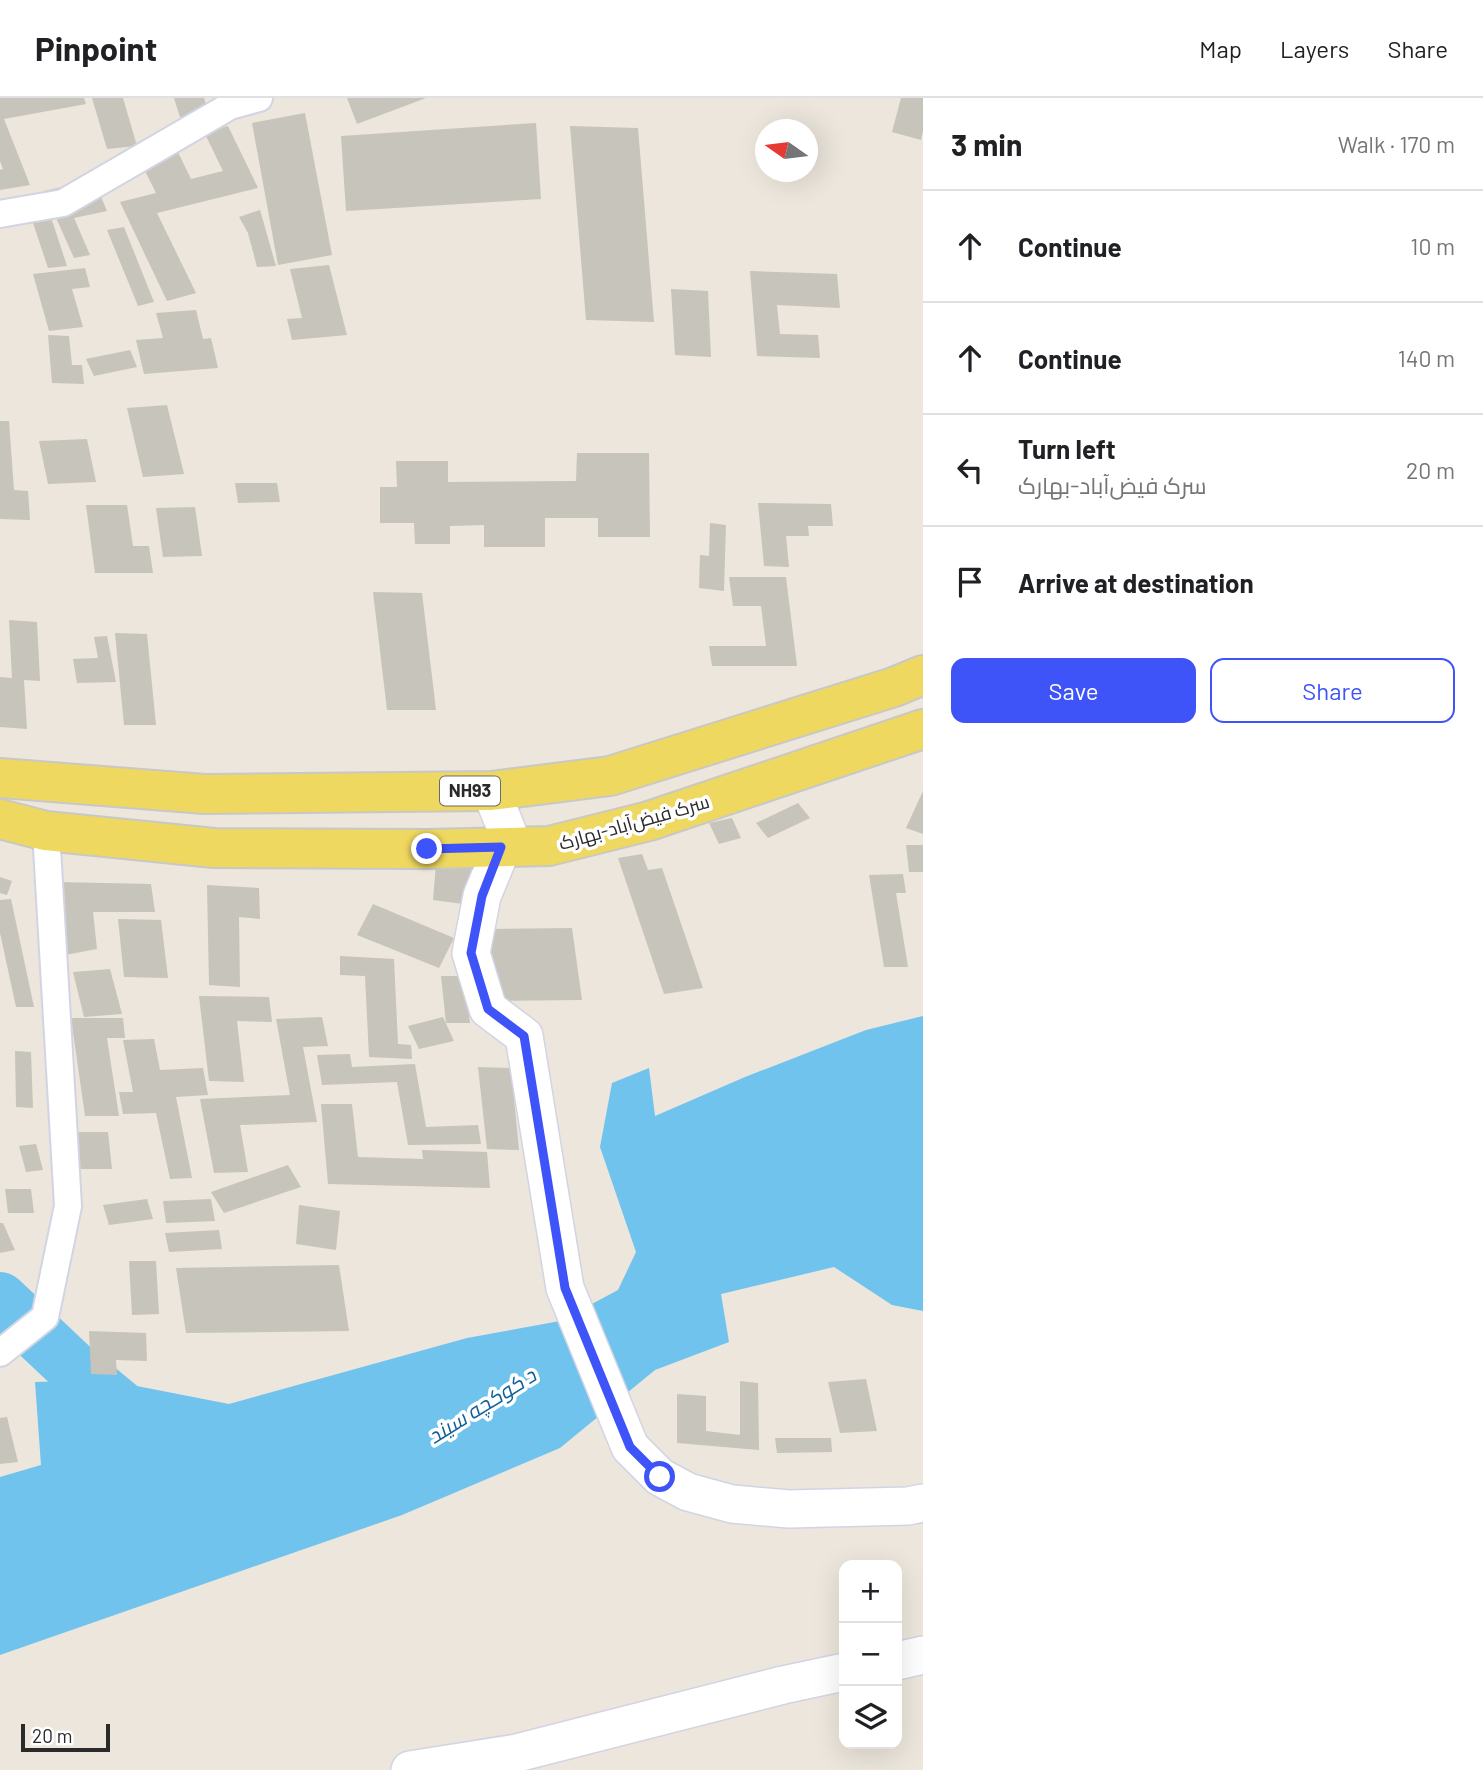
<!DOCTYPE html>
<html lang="en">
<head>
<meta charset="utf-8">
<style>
  :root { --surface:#fff; --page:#f6f6f6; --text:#202124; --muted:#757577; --line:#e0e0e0; --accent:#3e53f8 }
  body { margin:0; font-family:Barlow,Cairo,sans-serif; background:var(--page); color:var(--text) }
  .controls { position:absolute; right:21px; bottom:21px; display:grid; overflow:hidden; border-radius:14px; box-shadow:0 7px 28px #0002 }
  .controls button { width:63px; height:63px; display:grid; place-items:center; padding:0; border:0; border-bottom:2px solid var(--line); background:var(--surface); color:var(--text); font:35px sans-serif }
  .compass { position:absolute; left:755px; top:21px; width:63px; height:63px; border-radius:50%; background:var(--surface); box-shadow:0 7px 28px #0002; rotate:284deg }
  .scale { position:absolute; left:21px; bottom:18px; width:89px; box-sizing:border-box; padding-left:7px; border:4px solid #2a2a2a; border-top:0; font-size:19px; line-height:24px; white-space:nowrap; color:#2a2a2a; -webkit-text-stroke:5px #fff; paint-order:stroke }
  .stop { position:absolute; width:21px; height:21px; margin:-16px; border:5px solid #3e53f8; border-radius:50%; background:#fff }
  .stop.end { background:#3e53f8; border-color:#fff; box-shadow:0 2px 7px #0008 }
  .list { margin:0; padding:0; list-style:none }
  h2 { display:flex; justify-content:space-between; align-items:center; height:91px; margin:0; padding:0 28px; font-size:30px }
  h2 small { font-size:23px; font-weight:400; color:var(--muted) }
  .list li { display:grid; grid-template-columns:46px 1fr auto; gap:21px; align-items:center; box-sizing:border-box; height:112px; padding:0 28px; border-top:2px solid var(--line) }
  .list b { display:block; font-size:26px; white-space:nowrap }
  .list p { margin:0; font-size:23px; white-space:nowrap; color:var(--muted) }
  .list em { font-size:23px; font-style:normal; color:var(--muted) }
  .actions { display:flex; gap:14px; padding:21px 28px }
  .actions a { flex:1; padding:16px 0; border:2px solid var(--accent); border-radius:14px; text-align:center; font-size:24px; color:var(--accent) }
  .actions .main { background:var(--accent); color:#fff }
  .icon { flex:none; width:38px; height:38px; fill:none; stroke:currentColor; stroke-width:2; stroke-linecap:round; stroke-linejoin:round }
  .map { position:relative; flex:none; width:923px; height:1672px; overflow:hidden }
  header { display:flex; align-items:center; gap:42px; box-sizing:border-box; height:98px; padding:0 35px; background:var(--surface); border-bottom:2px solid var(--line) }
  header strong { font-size:33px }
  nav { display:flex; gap:38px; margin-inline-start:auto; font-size:24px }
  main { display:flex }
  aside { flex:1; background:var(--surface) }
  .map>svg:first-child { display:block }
  .water { fill:#70c3ed }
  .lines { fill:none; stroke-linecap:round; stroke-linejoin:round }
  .river { stroke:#70c3ed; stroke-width:54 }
  .building { fill:#c7c4bb }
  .street-casing { stroke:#d2d4e3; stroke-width:30 }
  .secondary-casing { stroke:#d2d4e3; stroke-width:40 }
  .primary-casing { stroke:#c8c8c8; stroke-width:42 }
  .street { stroke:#fff; stroke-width:26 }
  .secondary { stroke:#fff; stroke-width:37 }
  .primary { stroke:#efd85f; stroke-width:38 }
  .route { stroke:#3e53f8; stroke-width:9 }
  .labels { text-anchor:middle; stroke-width:7; stroke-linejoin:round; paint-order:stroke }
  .shield { fill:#fff; stroke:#6a6a6a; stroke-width:2 }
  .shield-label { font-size:18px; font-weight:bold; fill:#2a2a2a }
  .street-label { font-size:19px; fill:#2a2a2a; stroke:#fff }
  .water-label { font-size:21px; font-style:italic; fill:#0f609a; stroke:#fff }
</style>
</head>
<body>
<header>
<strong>Pinpoint</strong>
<nav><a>Map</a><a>Layers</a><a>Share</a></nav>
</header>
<main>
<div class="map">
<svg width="923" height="1672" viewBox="0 0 923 1672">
  <rect width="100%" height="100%" fill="#ece6dc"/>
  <polygon class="water" points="923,918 923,1213 892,1207 834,1169 721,1196 729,1244 655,1272 560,1350 402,1417 0,1557 0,1379 41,1367 35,1284 106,1282 229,1306 467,1240 560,1223 618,1192 636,1154 600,1049 612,985 649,970 655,1018 745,979 866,932"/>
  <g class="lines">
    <polyline class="river" points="0,1201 72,1269 124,1312 131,1339"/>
  </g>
  <g class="building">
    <polygon points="0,0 84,0 86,6 4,21 30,87 0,92 0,72 3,71 0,63"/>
    <polygon points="92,0 123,0 137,48 107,51"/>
    <polygon points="174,0 204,0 209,16 180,19"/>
    <polygon points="347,0 426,0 357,26"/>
    <polygon points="901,0 923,0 923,33 921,42 892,34"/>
    <polygon points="305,15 332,157 278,167 252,25"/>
    <polygon points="536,25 541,101 346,113 341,38"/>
    <polygon points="228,28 258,90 157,115 196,195 167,203 120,104 156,95 136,55 174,46 191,81 223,73 204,34"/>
    <polygon points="570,28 638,30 654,224 586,222"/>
    <polygon points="94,82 107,113 74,120 90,157 74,160 44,93"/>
    <polygon points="43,95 67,168 48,170 31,119 0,124 0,101"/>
    <polygon points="260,112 276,168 257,169 248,135 239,119"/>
    <polygon points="124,129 154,204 138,208 107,132"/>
    <polygon points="329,167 347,237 292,242 287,221 302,220 290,171"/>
    <polygon points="85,170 90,189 72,191 83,229 49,233 33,176"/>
    <polygon points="750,173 837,176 840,210 777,207 780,236 818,237 820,260 757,258"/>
    <polygon points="671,191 708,193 711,259 675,257"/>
    <polygon points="196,212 203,241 211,240 218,270 144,276 136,242 163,240 156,215"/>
    <polygon points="48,237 69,238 72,267 82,267 84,286 52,285"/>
    <polygon points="130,252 137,269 94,278 86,261"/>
    <polygon points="167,307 184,376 143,379 127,310"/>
    <polygon points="0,323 9,323 14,392 28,393 30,422 0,421"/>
    <polygon points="87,341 96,384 48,386 39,343"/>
    <polygon points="577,355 649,355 650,439 598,439 598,420 545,420 545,449 484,449 484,427 450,428 450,446 415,446 414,425 380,425 380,389 397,389 396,363 448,363 448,384 576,383"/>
    <polygon points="235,385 277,385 280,404 238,405"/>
    <polygon points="758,405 831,406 833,428 808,428 809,438 786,438 789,469 764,468"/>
    <polygon points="86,407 127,407 133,448 149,448 153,475 95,475"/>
    <polygon points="195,409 202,458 163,459 156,410"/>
    <polygon points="710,425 726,427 724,493 699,490 700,457 709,458"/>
    <polygon points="729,479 786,479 797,568 712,568 709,548 766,548 761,508 733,508"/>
    <polygon points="373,494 422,495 436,612 387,612"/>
    <polygon points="9,522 37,524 40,583 24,582 27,631 0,629 0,579 12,580"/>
    <polygon points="115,535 147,536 156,627 124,627"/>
    <polygon points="107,538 116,584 77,585 73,561 98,560 94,539"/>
    <polygon points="923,693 923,736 906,730"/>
    <polygon points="798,705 810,720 768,740 756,725"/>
    <polygon points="732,720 741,740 719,746 709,725"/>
    <polygon points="906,747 923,747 923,774 909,774"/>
    <polygon points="642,756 648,772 662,770 703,890 664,896 618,760"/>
    <polygon points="436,765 474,771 471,807 433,802"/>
    <polygon points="903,776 906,795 896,795 908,869 884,869 869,777"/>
    <polygon points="0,779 12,783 7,797 0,795"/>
    <polygon points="56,784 151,786 155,814 93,814 97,851 65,857"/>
    <polygon points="207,787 259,790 260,821 239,819 240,889 209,887"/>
    <polygon points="11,801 34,909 16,909 0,835 0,802"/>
    <polygon points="373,806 454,840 439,870 357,837"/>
    <polygon points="118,821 161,822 168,880 124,879"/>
    <polygon points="572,830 582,902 492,903 482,831"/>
    <polygon points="340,858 394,861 398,946 411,947 412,961 369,959 365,878 340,877"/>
    <polygon points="110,871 122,916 84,919 73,874"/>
    <polygon points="441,878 464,878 470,925 446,925"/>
    <polygon points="199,898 269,899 272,924 237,923 244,984 209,983"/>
    <polygon points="322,919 328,948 303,949 317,1024 240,1027 248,1074 214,1075 200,1001 290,997 276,921"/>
    <polygon points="443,919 454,943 419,951 408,928"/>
    <polygon points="71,920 123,920 125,940 107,940 119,1018 85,1018"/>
    <polygon points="154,941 160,972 203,970 208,997 176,999 192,1080 170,1081 156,1015 123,1016 119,994 133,994 123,942"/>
    <polygon points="15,953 31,954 33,1010 16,1009"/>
    <polygon points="350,956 352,969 415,966 426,1029 478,1027 481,1046 408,1047 397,984 322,987 317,957"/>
    <polygon points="478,969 511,970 519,1052 487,1051"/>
    <polygon points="321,1006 352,1006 358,1059 423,1061 422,1052 487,1054 490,1090 328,1086"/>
    <polygon points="72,1034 108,1034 112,1071 77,1071"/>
    <polygon points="36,1046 43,1072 26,1074 19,1048"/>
    <polygon points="288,1067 301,1089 224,1115 211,1094"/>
    <polygon points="5,1091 31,1091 34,1115 8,1115"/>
    <polygon points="147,1101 153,1121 109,1127 103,1107"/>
    <polygon points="211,1101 215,1123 166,1125 163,1103"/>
    <polygon points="299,1107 340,1113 336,1152 296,1146"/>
    <polygon points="0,1125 3,1125 15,1152 0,1155"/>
    <polygon points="219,1132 222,1151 169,1154 165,1135"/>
    <polygon points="129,1163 156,1163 159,1216 132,1217"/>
    <polygon points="339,1167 349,1233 186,1235 176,1170"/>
    <polygon points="89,1233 146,1235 147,1263 116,1262 117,1277 91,1276"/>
    <polygon points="866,1281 877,1333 840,1335 828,1284"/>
    <polygon points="740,1283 758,1285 759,1352 677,1345 677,1296 706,1298 706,1333 740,1337"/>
    <polygon points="7,1319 18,1364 0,1366 0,1320"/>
    <polygon points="775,1340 831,1340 832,1354 777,1355"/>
  </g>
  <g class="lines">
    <g class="street-casing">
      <g id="street">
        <polyline points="0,116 63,105 230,8 259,0"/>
        <polyline points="0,1255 45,1219 68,1108 46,733"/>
      </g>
    </g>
    <g class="secondary-casing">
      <g id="secondary">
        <polyline points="491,693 508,735 482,798 471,855 488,911 524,938 565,1190 630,1349 660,1379 688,1394 732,1406 789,1411 908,1408 923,1405"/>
        <polyline points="897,1563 923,1557"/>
        <polyline points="410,1672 517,1655 783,1587 844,1574"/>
      </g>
    </g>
    <g class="primary-casing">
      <g id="primary">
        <polyline points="0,680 205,696 491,693 610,678 894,589 923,577"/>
        <polyline points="0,721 46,733 214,750 427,751 549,748 649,723 923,631"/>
      </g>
    </g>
    <use href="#street" class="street"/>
    <use href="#secondary" class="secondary"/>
    <use href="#primary" class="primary"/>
  </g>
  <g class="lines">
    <polyline class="route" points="427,751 501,749 482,798 471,855 488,911 524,938 565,1190 630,1349 660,1379"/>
  </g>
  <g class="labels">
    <rect class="shield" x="440" y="678.5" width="60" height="29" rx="5"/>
    <g class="shield-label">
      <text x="470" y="699">NH93</text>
    </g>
    <g class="street-label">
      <text transform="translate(634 724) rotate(-16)" y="7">سرک فیض‌آباد-بهارک</text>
    </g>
    <g class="water-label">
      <text transform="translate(482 1308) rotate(-32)" y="7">د کوکچه سیند</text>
    </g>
  </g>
</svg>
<div class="controls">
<button>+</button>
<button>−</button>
<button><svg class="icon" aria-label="layers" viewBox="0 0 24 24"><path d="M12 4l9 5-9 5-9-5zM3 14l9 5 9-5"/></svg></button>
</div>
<svg class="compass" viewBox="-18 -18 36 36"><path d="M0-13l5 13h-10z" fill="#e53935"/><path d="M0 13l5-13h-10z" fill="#757577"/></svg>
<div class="scale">20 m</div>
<div class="stop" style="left:660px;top:1379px"></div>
<div class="stop end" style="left:427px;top:751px"></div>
</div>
<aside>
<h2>3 min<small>Walk · 170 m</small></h2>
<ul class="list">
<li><svg class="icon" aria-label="ahead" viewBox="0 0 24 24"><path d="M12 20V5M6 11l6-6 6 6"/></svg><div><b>Continue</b></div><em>10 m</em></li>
<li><svg class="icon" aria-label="ahead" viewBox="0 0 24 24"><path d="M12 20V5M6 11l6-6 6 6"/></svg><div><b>Continue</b></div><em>140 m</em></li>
<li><svg class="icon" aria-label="left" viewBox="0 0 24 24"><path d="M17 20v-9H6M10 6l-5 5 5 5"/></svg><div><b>Turn left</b><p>سرک فیض‌آباد-بهارک</p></div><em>20 m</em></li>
<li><svg class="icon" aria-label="arrive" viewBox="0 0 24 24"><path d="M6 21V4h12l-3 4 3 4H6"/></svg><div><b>Arrive at destination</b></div></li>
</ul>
<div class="actions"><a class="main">Save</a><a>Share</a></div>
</aside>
</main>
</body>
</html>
